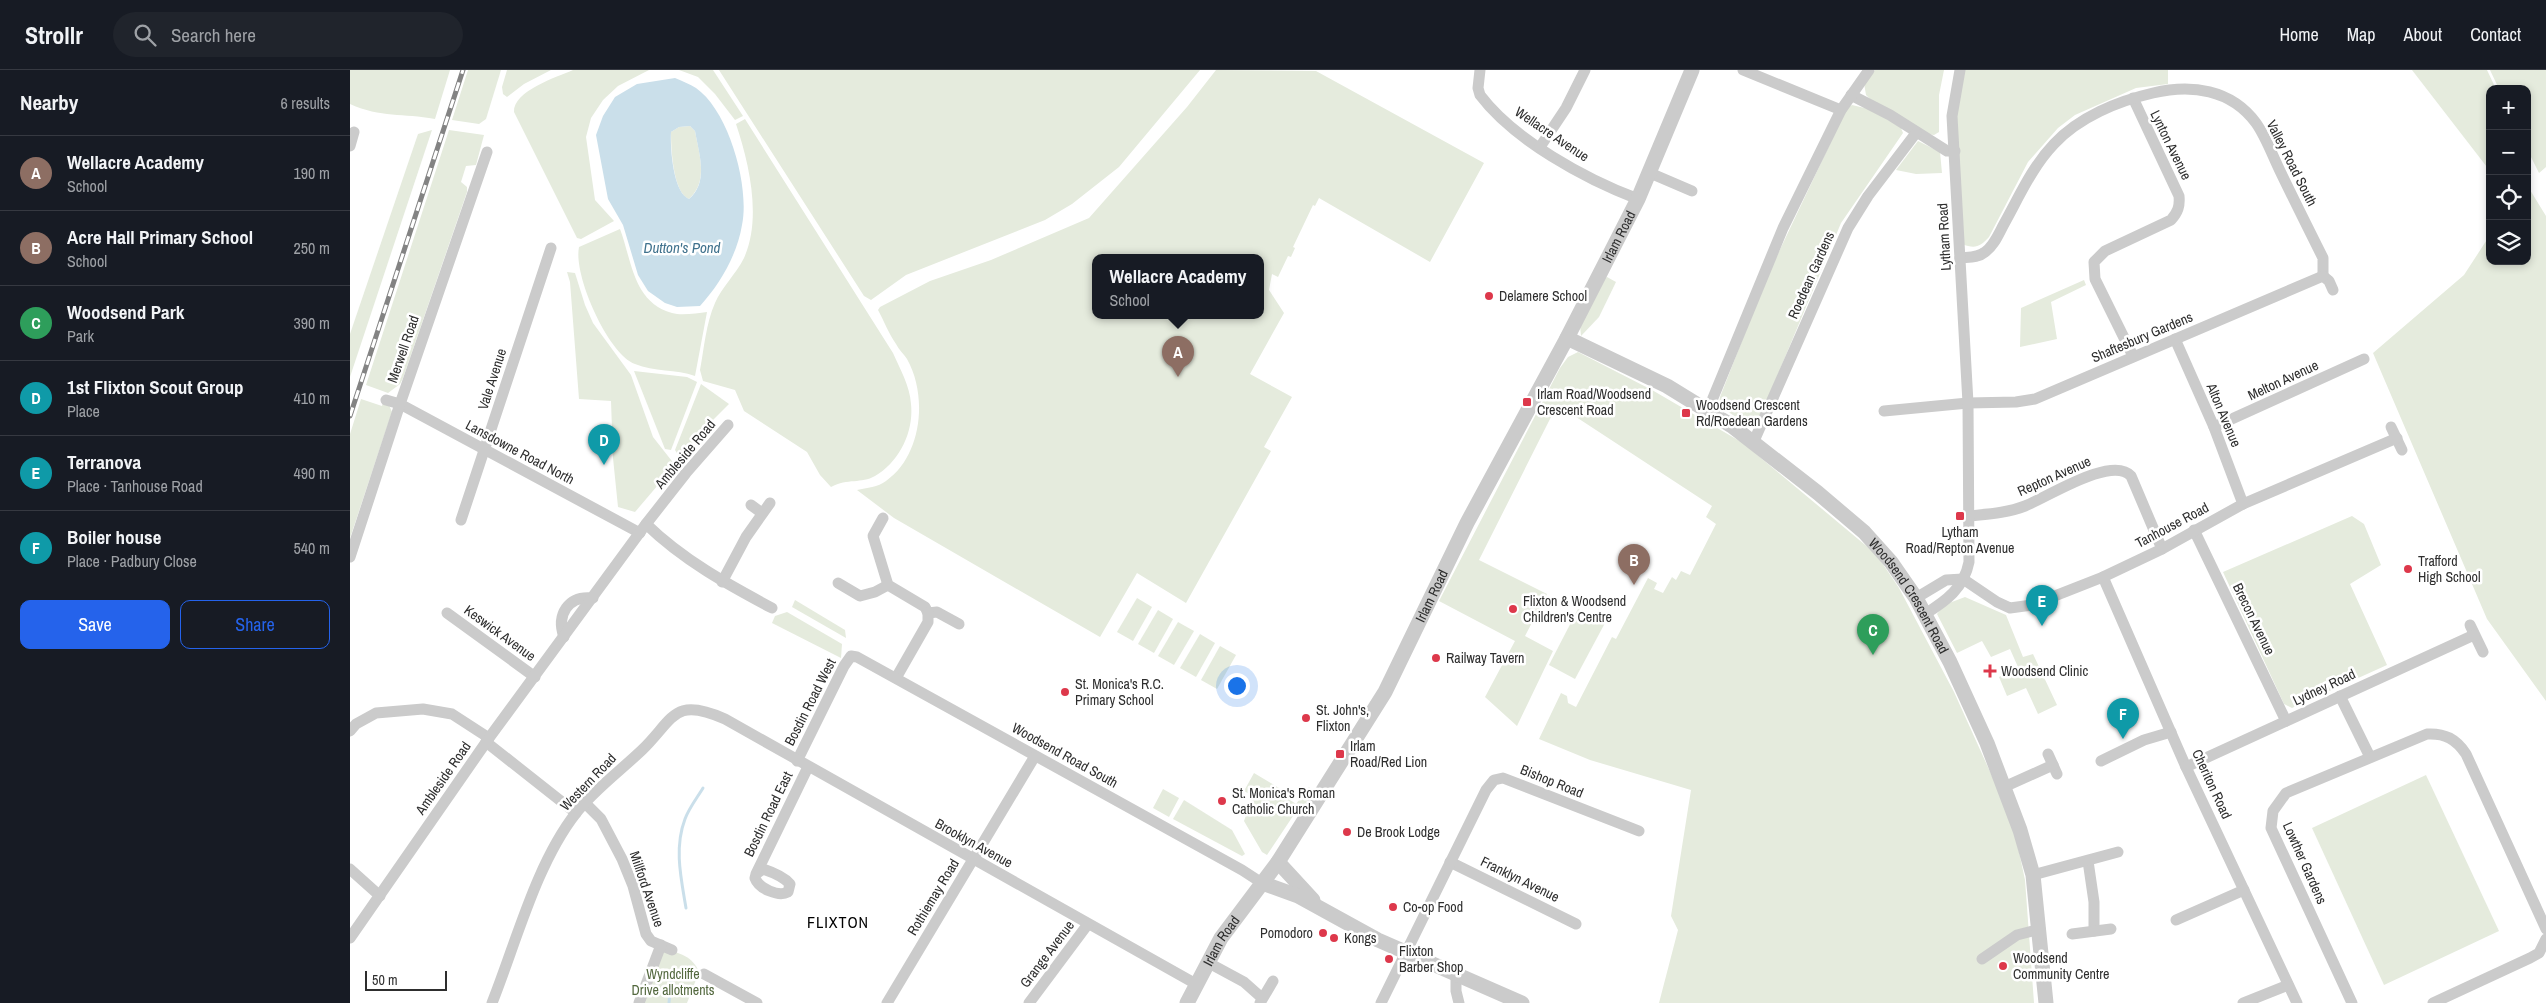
<!DOCTYPE html>
<html lang="en">
<head>
<meta charset="utf-8">
<style>
  :root { --surface:#171b24; --page:#20242c; --text:#f1f3f6; --muted:#9ea1a6; --line:#363941; --accent:#2563eb }
  body { margin:0; font-family:"Archivo Narrow",sans-serif; background:var(--page); color:var(--text) }
  .controls { position:absolute; right:15px; top:15px; display:grid; overflow:hidden; border-radius:10px; box-shadow:0 2px 8px #0003 }
  .controls button { width:45px; height:45px; display:grid; place-items:center; padding:0; border:0; border-bottom:1px solid var(--line); background:var(--surface); color:var(--text); font:25px sans-serif }
  .scale { position:absolute; left:15px; bottom:12px; width:82px; box-sizing:border-box; padding-left:5px; border:2px solid #2e2e2e; border-top:0; font-size:14px; line-height:18px; white-space:nowrap; color:#2e2e2e; -webkit-text-stroke:4px #fff; paint-order:stroke }
  .you { position:absolute; left:886px; top:615px; width:18px; height:18px; margin:-12px; border:4px solid #fff; border-radius:50%; background:#1a73e8; box-shadow:0 0 0 8px #1a73e833 }
  .badge { display:grid; place-items:center; width:32px; height:32px; border-radius:50%; background:var(--accent); color:#fff; font-size:16px; font-weight:700 }
  .pin { position:absolute; translate:-50% -41px; filter:drop-shadow(0 1px 2px #0008) }
  .pin::after { content:''; position:absolute; top:26px; width:18px; height:15px; background:inherit; clip-path:polygon(0 0,100% 0,50% 100%) }
  .popup { position:absolute; left:742px; top:184px; width:172px; height:65px; box-sizing:border-box; display:grid; place-content:center; border-radius:10px; background:var(--surface); filter:drop-shadow(0 1px 4px #0005); font-size:16px; white-space:nowrap; color:var(--muted) }
  .popup b { font-size:19px; color:var(--text) }
  .popup::after { content:''; position:absolute; left:50%; top:100%; margin-left:-10px; border:10px solid transparent; border-top-color:var(--surface) }
  .list { margin:0; padding:0; list-style:none }
  h2 { display:flex; justify-content:space-between; align-items:center; height:65px; margin:0; padding:0 20px; font-size:21px }
  h2 small { font-size:16px; font-weight:400; color:var(--muted) }
  .list li { display:grid; grid-template-columns:32px 1fr auto; gap:15px; align-items:center; box-sizing:border-box; height:75px; padding:0 20px; border-top:1px solid var(--line) }
  .list b { display:block; font-size:19px; white-space:nowrap }
  .list p { margin:0; font-size:16px; white-space:nowrap; color:var(--muted) }
  .list em { font-size:16px; font-style:normal; color:var(--muted) }
  .actions { display:flex; gap:10px; padding:15px 20px }
  .actions a { flex:1; padding:11px 0; border:1px solid var(--accent); border-radius:10px; text-align:center; font-size:18px; color:var(--accent) }
  .actions .main { background:var(--accent); color:#fff }
  .icon { flex:none; width:28px; height:28px; fill:none; stroke:currentColor; stroke-width:2; stroke-linecap:round; stroke-linejoin:round }
  .map { position:relative; flex:none; width:2196px; height:933px; overflow:hidden }
  header { display:flex; align-items:center; gap:30px; box-sizing:border-box; height:70px; padding:0 25px; background:var(--surface); border-bottom:1px solid var(--line) }
  header strong { font-size:24px }
  nav { display:flex; gap:28px; margin-inline-start:auto; font-size:18px }
  .search { width:350px; height:45px; background:var(--page); display:flex; align-items:center; gap:12px; box-sizing:border-box; padding:0 18px; border-radius:28px; color:var(--muted); font-size:19px }
  main { display:flex }
  aside { flex:1; background:var(--surface) }
  .map>svg:first-child { display:block }
  .green { fill:#e5ebdd; fill-rule:evenodd }
  .water { fill:#cadfea; fill-rule:evenodd }
  .lines { fill:none; stroke-linecap:round; stroke-linejoin:round }
  .stream { stroke:#cadfea; stroke-width:3 }
  .minor { stroke:#cbcbcb; stroke-width:11 }
  .tertiary { stroke:#cbcbcb; stroke-width:15 }
  .rail-casing { stroke:#838383; stroke-width:5 }
  .rail { stroke:#fff; stroke-width:3; stroke-dasharray:9; stroke-linecap:butt }
  .poi-dot { fill:#dd384b; stroke:#fff; stroke-width:2 }
  .labels { text-anchor:middle; stroke-width:5; stroke-linejoin:round; paint-order:stroke }
  .street-label { font-size:14px; fill:#2e2e2e; stroke:#fff }
  .poi-label { font-size:14px; fill:#2e2e2e; stroke:#fff; text-anchor:start }
  .park-label { font-size:14px; fill:#53683e; stroke:#fff }
  .water-label { font-size:15px; font-style:italic; fill:#40728d; stroke:#fff }
  .quarter-label { font-size:16px; letter-spacing:1px; fill:#000; stroke:#fff }
</style>
</head>
<body>
<header>
<strong>Strollr</strong>
<div class="search"><svg class="icon" aria-label="search" viewBox="0 0 24 24"><circle cx="10" cy="10" r="6"/><path d="M15 15l6 6"/></svg>Search here</div>
<nav><a>Home</a><a>Map</a><a>About</a><a>Contact</a></nav>
</header>
<main>
<aside>
<h2>Nearby<small>6 results</small></h2>
<ul class="list">
<li><span class="badge" style="background:#8d6e63">A</span><div><b>Wellacre Academy</b><p>School</p></div><em>190 m</em></li>
<li><span class="badge" style="background:#8d6e63">B</span><div><b>Acre Hall Primary School</b><p>School</p></div><em>250 m</em></li>
<li><span class="badge" style="background:#2e9e5b">C</span><div><b>Woodsend Park</b><p>Park</p></div><em>390 m</em></li>
<li><span class="badge" style="background:#0f9aa8">D</span><div><b>1st Flixton Scout Group</b><p>Place</p></div><em>410 m</em></li>
<li><span class="badge" style="background:#0f9aa8">E</span><div><b>Terranova</b><p>Place · Tanhouse Road</p></div><em>490 m</em></li>
<li><span class="badge" style="background:#0f9aa8">F</span><div><b>Boiler house</b><p>Place · Padbury Close</p></div><em>540 m</em></li>
</ul>
<div class="actions"><a class="main">Save</a><a>Share</a></div>
</aside>
<div class="map">
<svg width="2196" height="933" viewBox="0 0 2196 933">
  <rect width="100%" height="100%" fill="#fff"/>
  <g class="green">
    <path d="M0 0H100L85 49C53 43 31 48 0 34Z"/>
    <polygon points="118,0 151,0 136,49 129,54 102,50"/>
    <polygon points="157,0 201,0 174,14 157,27 153,24 152,17"/>
    <path d="M223 0H299L268 16 253 30 241 48 236 67 245 130 264 151 231 169 227 168 164 42C163 21 207 7 223 0Z"/>
    <polygon points="329,0 363,0 393,46 385,50 365,24 348,7"/>
    <polygon points="369,0 850,0 769,97 722,134 695,150 556,205 521,230 514,226"/>
    <path d="M866 0 966 1 1134 93 1080 192 969 128 965 136 963 135 943 177 945 178 941 187 938 186 928 207 922 204 919 220 934 243 900 304 942 327 914 377 921 381 836 533 787 503 750 567 544 448 507 420C517 418 528 417 536 411 572 386 578 326 557 289 554 284 549 280 546 274 539 264 534 251 528 240L530 237 580 211 641 190 739 148 837 37ZM746 188H910V246H746Z"/>
    <polygon points="1525,0 1594,0 1589,25 1589,62 1584,65 1577,64 1523,32 1516,25 1514,13"/>
    <path d="M1615 0H1818V14L1786 18 1725 45 1708 58 1678 92 1639 167C1630 177 1625 179 1612 174L1605 47Z"/>
    <polygon points="2062,0 2137,0 2146,19 2140,19 2140,101"/>
    <polygon points="2140,0 2196,0 2196,97 2189,103 2177,79 2177,19 2149,19"/>
    <polygon points="1502,35 1523,40 1551,58 1553,63 1491,153 1408,352 1401,357 1371,337 1369,335 1370,327 1417,207 1497,38"/>
    <path d="M395 49 543 283C550 299 560 316 561 334 564 362 549 392 525 406 511 414 498 408 481 417L470 405 457 382 394 341 385 320 353 311 350 300C354 279 356 253 365 233 371 218 386 204 394 188 412 148 399 93 386 54Z"/>
    <path d="M340 56 345 61C349 84 359 111 339 129 323 123 321 78 321 62L329 57Z"/>
    <polygon points="82,60 0,307 0,264 68,64"/>
    <polygon points="99,60 134,65 126,95 116,96 111,112 117,117 117,122 53,308 50,314 38,323 16,315"/>
    <polygon points="1568,71 1590,82 1592,103 1566,104 1546,100"/>
    <polygon points="2177,115 2196,146 2196,631 2137,549 2023,283 2114,205 2140,165 2140,191 2177,191"/>
    <path d="M270 159C282 191 283 232 322 243 332 246 347 243 357 242L345 306C326 299 304 302 285 294 258 284 223 205 229 177Z"/>
    <polygon points="217,202 225,203 235,235 243,253 281,305 303,367 325,395 285,442 268,437 263,388 261,331 229,329 220,212"/>
    <polygon points="1257,207 1266,212 1249,247 1231,266 1230,255 1253,209"/>
    <polygon points="1734,210 1736,215 1701,232 1707,269 1670,277 1671,238"/>
    <polygon points="1228,282 1302,320 1393,373 1526,484 1549,518 1604,622 1651,726 1666,768 1675,810 1684,933 1309,933 1328,860 1321,846 1341,720 1240,690 1189,669 1211,623 1217,626 1218,633 1226,637 1262,567 1266,569 1298,508 1307,513 1304,519 1313,523 1322,507 1326,510 1331,501 1340,505 1366,454 1356,447 1362,436 1220,343 1202,345 1129,490 1197,524 1175,566 1203,581 1167,656 1135,627 1165,571 1089,531 1210,298 1218,287"/>
    <polygon points="284,301 337,307 347,312 321,380 315,379"/>
    <polygon points="351,314 379,334 357,356 355,354 352,356 354,358 330,388 325,380"/>
    <polygon points="11,329 32,336 33,333 39,335 42,342 0,468 0,364"/>
    <polygon points="2002,446 2014,454 2031,495 2000,514 2037,595 1942,638 1934,634 1873,502"/>
    <polygon points="1615,527 1656,545 1673,587 1683,584 1707,635 1688,644 1676,618 1657,626 1649,607 1668,597 1660,579 1641,587 1632,571 1607,583 1587,544 1594,535"/>
    <polygon points="787,528 802,537 783,571 767,562"/>
    <polygon points="445,530 495,560 496,568 442,537"/>
    <polygon points="1228,539 1255,553 1225,609 1199,595"/>
    <polygon points="808,540 823,549 804,583 788,574"/>
    <polygon points="437,542 492,574 491,588 422,553 425,546"/>
    <polygon points="828,552 844,561 824,595 808,586"/>
    <polygon points="850,564 865,573 846,607 830,598"/>
    <polygon points="870,576 886,585 867,619 851,610"/>
    <polygon points="904,703 929,718 927,721 946,734 959,717 961,719 961,725 954,736 949,737 917,785 912,782 894,751 903,726 894,721"/>
    <polygon points="2076,705 2149,861 2034,915 1962,758"/>
    <polygon points="813,719 829,728 819,747 803,738"/>
    <polygon points="834,730 882,760 895,784 892,786 823,749"/>
    <path d="M313 881C329 881 343 887 349 902L337 933H294Z"/>
  </g>
  <path class="water" d="M325 8C332 11 340 14 346 18 379 41 400 117 392 155 387 185 370 214 350 236L327 237 315 233 298 221 288 205 273 155 258 129 246 65 253 46 265 27 287 14ZM340 56 345 61C349 84 359 112 339 129 323 123 320 77 321 62L329 57Z"/>
  <g class="lines">
    <g class="stream">
      <path d="M336 838C331 808 324 778 335 749 339 738 347 728 353 718"/>
      <polyline points="319,933 321,910 331,903"/>
    </g>
    <g class="minor">
      <path d="M1130 0 1128 18 1130 25C1164 70 1235 109 1288 129"/>
      <polyline points="1393,0 1491,40"/>
      <polyline points="1501,25 1540,45 1597,81 1605,81"/>
      <path d="M1783 28 1829 126C1830 136 1828 142 1821 150L1755 181 1744 192 1745 209 1783 286"/>
      <polyline points="0,76 4,62"/>
      <polyline points="1190,77 1216,38 1235,0"/>
      <polyline points="1300,103 1342,121"/>
      <path d="M1610 188C1618 187 1628 188 1635 182 1644 176 1649 163 1654 154 1669 127 1682 97 1704 74 1729 47 1768 31 1803 23 1841 14 1881 19 1906 53 1916 67 1923 87 1931 103 1945 132 1959 160 1973 188V206"/>
      <polyline points="1973,206 1979,211 1983,220"/>
      <polyline points="1825,269 1864,357 1893,434"/>
      <polyline points="36,330 50,334 290,463"/>
      <polyline points="1358,340 1433,158 1491,40 1519,0"/>
      <polyline points="1534,341 1618,333 1666,332 1685,329 1973,206"/>
      <polyline points="1864,357 2014,289"/>
      <polyline points="2041,357 2052,380"/>
      <polyline points="1404,371 1498,158 1518,126 1566,63"/>
      <polyline points="401,435 412,443"/>
      <path d="M1619 446C1638 444 1657 443 1675 436 1698 427 1762 385 1781 406L1812 479"/>
      <polyline points="533,448 523,466 538,515 575,537 578,543 587,542 609,554"/>
      <polyline points="111,450 201,178"/>
      <path d="M296 454C333 490 377 514 422 538"/>
      <polyline points="1844,460 1936,651"/>
      <polyline points="0,487 50,334 137,82"/>
      <polyline points="1753,507 1836,697 1947,933"/>
      <polyline points="1613,509 1647,532 1660,538 1682,535 1753,507 1812,479 1893,434 2047,368"/>
      <polyline points="372,512 396,467 420,433"/>
      <polyline points="488,513 510,526 525,522 538,515"/>
      <polyline points="1566,528 1596,510 1613,509"/>
      <polyline points="97,543 185,607"/>
      <path d="M1575 544C1596 531 1614 518 1619 492L1618 333 1602 46 1610 0"/>
      <polyline points="2120,555 2133,582"/>
      <path d="M214 567C206 545 218 525 243 528"/>
      <polyline points="546,608 578,552 578,543"/>
      <polyline points="1990,626 2020,687"/>
      <polyline points="0,661 6,654 26,643 73,639 102,644 139,668"/>
      <polyline points="136,672 226,743"/>
      <polyline points="1698,684 1707,704"/>
      <polyline points="447,691 494,596 501,586 507,587 892,800 912,813"/>
      <polyline points="1751,691 1794,670 1821,662"/>
      <polyline points="1836,697 2124,565"/>
      <polyline points="1654,717 1703,695"/>
      <polyline points="235,733 251,749 272,789 283,816 296,864 301,871 322,880"/>
      <polyline points="1738,791 1744,832 1744,861"/>
      <polyline points="1100,792 1226,854"/>
      <polyline points="0,799 30,826"/>
      <path d="M406 804 413 799C422 802 434 807 440 814L438 822C429 827 409 819 405 808L406 804 458 697"/>
      <polyline points="1683,805 1768,782"/>
      <polyline points="1826,850 1894,820"/>
      <polyline points="1722,864 1761,859"/>
      <polyline points="0,868 139,668 296,454 336,403 378,355"/>
      <polyline points="1632,889 1667,865 1690,859"/>
      <polyline points="857,892 894,912 912,928"/>
      <polyline points="354,904 407,933"/>
      <polyline points="1106,906 1106,921 1109,933"/>
      <path d="M142 933C166 873 186 794 226 743 244 720 270 701 292 680 324 649 323 626 375 649L846 914"/>
      <polyline points="289,933 311,875"/>
      <polyline points="537,933 685,686"/>
      <polyline points="679,933 738,854"/>
      <polyline points="910,933 923,911"/>
      <polyline points="1031,933 1136,720 1144,710 1153,708 1289,761"/>
      <polyline points="1893,933 1938,915"/>
      <path d="M2002 933 1921 758 1923 741 1936 723 2077 664C2095 663 2106 669 2116 684L2196 859"/>
      <polyline points="2083,933 2180,888 2189,883 2196,869"/>
    </g>
    <g class="tertiary">
      <path id="s1" d="M1217 268 1317 316 1382 356 1468 423 1514 462 1541 492 1566 528 1600 592 1637 673 1670 760 1683 805 1696 933"/>
      <polyline points="928,792 963,830"/>
      <polyline points="912,813 948,826 1028,870 1172,933"/>
      <path id="s2" d="M837 933 871 868 928 792 1035 622 1117 453 1217 268 1288 129 1342 0"/>
    </g>
    <g class="rail-casing">
      <polyline id="rail" points="0,346 113,0"/>
    </g>
    <use href="#rail" class="rail"/>
  </g>
  <g class="poi-dot">
    <circle cx="1139" cy="226" r="5"/>
    <rect x="1172" y="327" width="10" height="10" rx="2.5"/>
    <rect x="1331" y="338" width="10" height="10" rx="2.5"/>
    <rect x="1605" y="441" width="10" height="10" rx="2.5"/>
    <circle cx="2058" cy="499" r="5"/>
    <circle cx="1163" cy="539" r="5"/>
    <circle cx="1086" cy="588" r="5"/>
    <path d="M1637.5 593.5h5v5h5v5h-5v5h-5v-5h-5v-5h5z"/>
    <circle cx="715" cy="622" r="5"/>
    <circle cx="956" cy="648" r="5"/>
    <rect x="985" y="679" width="10" height="10" rx="2.5"/>
    <circle cx="872" cy="731" r="5"/>
    <circle cx="997" cy="762" r="5"/>
    <circle cx="1043" cy="837" r="5"/>
    <circle cx="973" cy="863" r="5"/>
    <circle cx="984" cy="868" r="5"/>
    <circle cx="1039" cy="889" r="5"/>
    <circle cx="1653" cy="896" r="5"/>
  </g>
  <g class="labels">
    <g class="street-label">
      <text transform="translate(1202 64) rotate(34)" y="5">Wellacre Avenue</text>
      <text transform="translate(1821 75) rotate(64)" y="5">Lynton Avenue</text>
      <text transform="translate(1942 93) rotate(63)" y="5">Valley Road South</text>
      <text dy="5" stroke="none"><textPath href="#s2" startOffset="881">Irlam Road</textPath></text>
      <text transform="translate(1594 167) rotate(-93)" y="5">Lytham Road</text>
      <text transform="translate(1461 205) rotate(-66)" y="5">Roedean Gardens</text>
      <text transform="translate(1792 267) rotate(-23)" y="5">Shaftesbury Gardens</text>
      <text transform="translate(53 279) rotate(-71)" y="5">Merwell Road</text>
      <text transform="translate(142 309) rotate(-72)" y="5">Vale Avenue</text>
      <text transform="translate(1933 310) rotate(-25)" y="5">Melton Avenue</text>
      <text transform="translate(1874 345) rotate(67)" y="5">Alton Avenue</text>
      <text transform="translate(170 382) rotate(28)" y="5">Lansdowne Road North</text>
      <text transform="translate(335 384) rotate(-50)" y="5">Ambleside Road</text>
      <text transform="translate(1704 406) rotate(-24)" y="5">Repton Avenue</text>
      <text transform="translate(1822 455) rotate(-28)" y="5">Tanhouse Road</text>
      <text dy="5" stroke="none"><textPath href="#s2" startOffset="476">Irlam Road</textPath></text>
      <text dy="5" stroke="none"><textPath href="#s1" startOffset="435">Woodsend Crescent Road</textPath></text>
      <text transform="translate(1904 549) rotate(64)" y="5">Brecon Avenue</text>
      <text transform="translate(150 563) rotate(36)" y="5">Keswick Avenue</text>
      <text transform="translate(1974 617) rotate(-25)" y="5">Lydney Road</text>
      <text transform="translate(460 632) rotate(-63)" y="5">Bosdin Road West</text>
      <text transform="translate(715 685) rotate(29)" y="5">Woodsend Road South</text>
      <text transform="translate(93 708) rotate(-55)" y="5">Ambleside Road</text>
      <text transform="translate(1202 711) rotate(22)" y="5">Bishop Road</text>
      <text transform="translate(238 712) rotate(-46)" y="5">Western Road</text>
      <text transform="translate(1862 714) rotate(65)" y="5">Cheriton Road</text>
      <text transform="translate(418 744) rotate(-64)" y="5">Bosdin Road East</text>
      <text transform="translate(624 773) rotate(29)" y="5">Brooklyn Avenue</text>
      <text transform="translate(1955 793) rotate(66)" y="5">Lowther Gardens</text>
      <text transform="translate(1170 809) rotate(26)" y="5">Franklyn Avenue</text>
      <text transform="translate(297 819) rotate(71)" y="5">Millford Avenue</text>
      <text transform="translate(583 827) rotate(-59)" y="5">Rothiemay Road</text>
      <text dy="5" stroke="none"><textPath href="#s2" startOffset="71">Irlam Road</textPath></text>
      <text transform="translate(697 884) rotate(-53)" y="5">Grange Avenue</text>
    </g>
    <g class="poi-label">
      <text x="1149" y="231">Delamere School</text>
      <text x="1187" y="329">Irlam Road/Woodsend<tspan x="1187" dy="16">Crescent Road</tspan></text>
      <text x="1346" y="340">Woodsend Crescent<tspan x="1346" dy="16">Rd/Roedean Gardens</tspan></text>
      <text x="1610" y="467" text-anchor="middle">Lytham<tspan x="1610" dy="16">Road/Repton Avenue</tspan></text>
      <text x="2068" y="496">Trafford<tspan x="2068" dy="16">High School</tspan></text>
      <text x="1173" y="536">Flixton &amp; Woodsend<tspan x="1173" dy="16">Children's Centre</tspan></text>
      <text x="1096" y="593">Railway Tavern</text>
      <text x="1651" y="606">Woodsend Clinic</text>
      <text x="725" y="619">St. Monica's R.C.<tspan x="725" dy="16">Primary School</tspan></text>
      <text x="966" y="645">St. John's,<tspan x="966" dy="16">Flixton</tspan></text>
      <text x="1000" y="681">Irlam<tspan x="1000" dy="16">Road/Red Lion</tspan></text>
      <text x="882" y="728">St. Monica's Roman<tspan x="882" dy="16">Catholic Church</tspan></text>
      <text x="1007" y="767">De Brook Lodge</text>
      <text x="1053" y="842">Co-op Food</text>
      <text x="963" y="868" text-anchor="end">Pomodoro</text>
      <text x="994" y="873">Kongs</text>
      <text x="1049" y="886">Flixton<tspan x="1049" dy="16">Barber Shop</tspan></text>
      <text x="1663" y="893">Woodsend<tspan x="1663" dy="16">Community Centre</tspan></text>
    </g>
    <g class="park-label">
      <text x="323" y="909">Wyndcliffe<tspan x="323" dy="16">Drive allotments</tspan></text>
    </g>
    <g class="water-label">
      <text x="332" y="183">Dutton's Pond</text>
    </g>
    <g class="quarter-label">
      <text x="488" y="858">FLIXTON</text>
    </g>
  </g>
</svg>
<div class="controls">
<button>+</button>
<button>−</button>
<button><svg class="icon" aria-label="locate" viewBox="0 0 24 24"><circle cx="12" cy="12" r="6"/><path d="M12 2v4M12 18v4M2 12h4M18 12h4"/></svg></button>
<button><svg class="icon" aria-label="layers" viewBox="0 0 24 24"><path d="M12 4l9 5-9 5-9-5zM3 14l9 5 9-5"/></svg></button>
</div>
<div class="scale">50 m</div>
<div class="you"></div>
<div class="pin badge" style="left:828px;top:307px;background:#8d6e63">A</div>
<div class="popup"><b>Wellacre Academy</b>School</div>
<div class="pin badge" style="left:1284px;top:515px;background:#8d6e63">B</div>
<div class="pin badge" style="left:1523px;top:585px;background:#2e9e5b">C</div>
<div class="pin badge" style="left:254px;top:395px;background:#0f9aa8">D</div>
<div class="pin badge" style="left:1692px;top:556px;background:#0f9aa8">E</div>
<div class="pin badge" style="left:1773px;top:669px;background:#0f9aa8">F</div>
</div>
</main>
</body>
</html>
